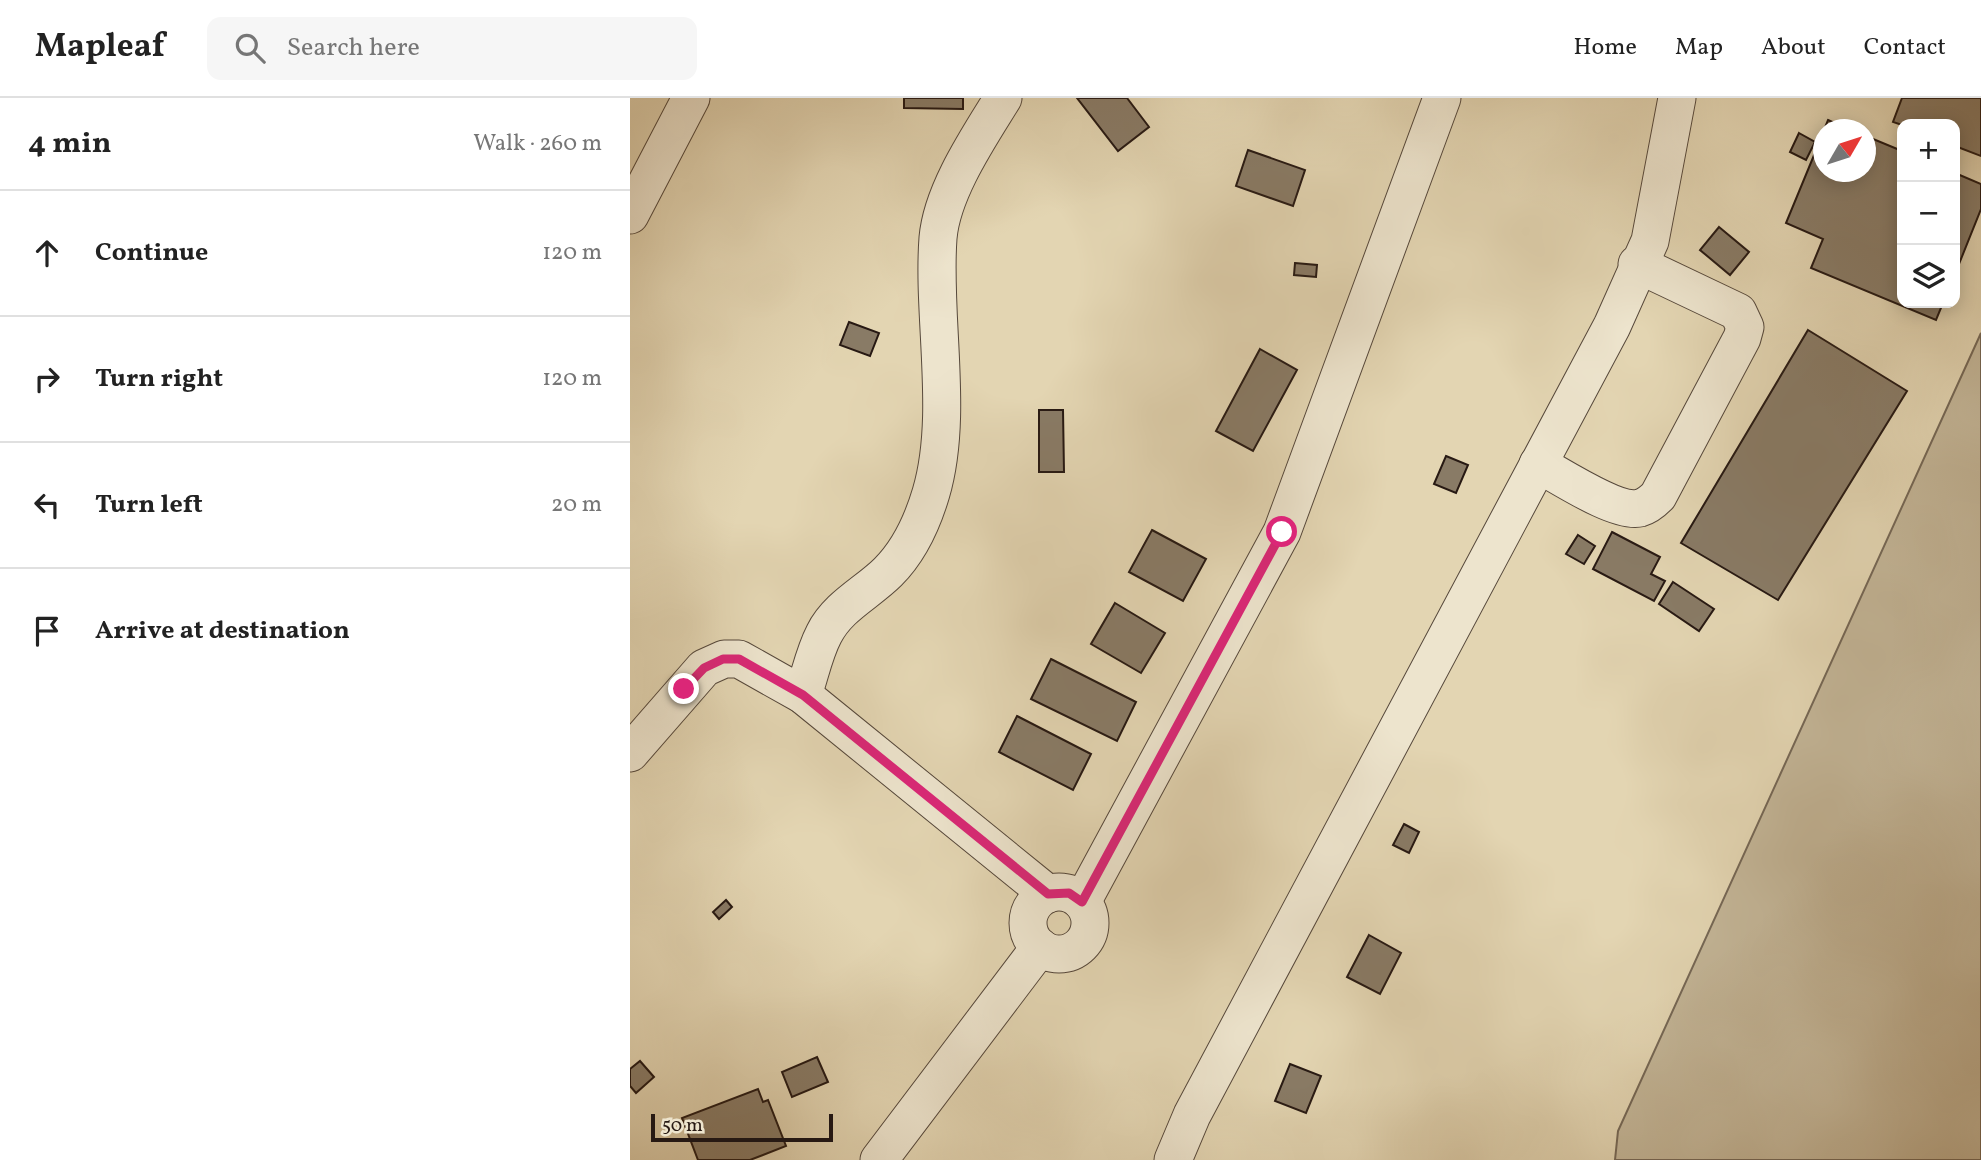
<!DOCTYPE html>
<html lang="en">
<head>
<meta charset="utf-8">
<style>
  :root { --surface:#fff; --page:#f6f6f6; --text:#222; --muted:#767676; --line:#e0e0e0 }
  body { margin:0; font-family:Vollkorn,serif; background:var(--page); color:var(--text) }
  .controls { position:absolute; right:21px; top:21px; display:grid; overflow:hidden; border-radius:14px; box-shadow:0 4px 18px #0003 }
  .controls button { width:63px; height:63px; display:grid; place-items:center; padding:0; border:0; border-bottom:2px solid var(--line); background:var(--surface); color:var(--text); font:35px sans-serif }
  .compass { position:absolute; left:1183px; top:21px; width:63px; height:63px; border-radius:50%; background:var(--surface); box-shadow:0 4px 18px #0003; rotate:51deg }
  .scale { position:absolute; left:21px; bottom:18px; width:182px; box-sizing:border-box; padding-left:7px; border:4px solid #271913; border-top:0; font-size:19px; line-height:24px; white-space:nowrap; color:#271913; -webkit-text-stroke:5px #ede4cd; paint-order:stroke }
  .stop { position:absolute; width:21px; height:21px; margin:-16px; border:5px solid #db2777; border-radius:50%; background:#fff }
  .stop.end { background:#db2777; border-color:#fff; box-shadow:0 2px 7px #0008 }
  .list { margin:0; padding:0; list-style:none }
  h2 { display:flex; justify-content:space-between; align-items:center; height:91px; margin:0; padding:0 28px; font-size:30px }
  h2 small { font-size:23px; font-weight:400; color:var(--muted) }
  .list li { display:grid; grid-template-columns:46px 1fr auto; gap:21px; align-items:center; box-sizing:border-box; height:126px; padding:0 28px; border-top:2px solid var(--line) }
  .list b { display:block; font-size:26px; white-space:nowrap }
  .list em { font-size:23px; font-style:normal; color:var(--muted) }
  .icon { flex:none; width:38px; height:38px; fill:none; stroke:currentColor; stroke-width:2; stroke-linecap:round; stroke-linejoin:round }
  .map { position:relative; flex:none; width:1351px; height:1062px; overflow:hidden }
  header { display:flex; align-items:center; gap:42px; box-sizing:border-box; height:98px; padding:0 35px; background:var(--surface); border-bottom:2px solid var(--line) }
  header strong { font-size:33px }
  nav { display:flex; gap:38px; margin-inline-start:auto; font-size:24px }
  .search { width:490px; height:63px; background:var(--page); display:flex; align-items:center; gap:18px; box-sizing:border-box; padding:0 24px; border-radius:14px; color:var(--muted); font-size:26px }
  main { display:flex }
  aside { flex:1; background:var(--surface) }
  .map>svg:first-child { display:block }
  .green { fill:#c3b597; stroke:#756755; stroke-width:2 }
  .building { fill:#897b66; stroke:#271913; stroke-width:2 }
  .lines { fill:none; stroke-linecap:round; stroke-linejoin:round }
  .minor-casing { stroke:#56483b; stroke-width:39 }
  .minor { stroke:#ede4cd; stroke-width:37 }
  .route { stroke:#db2777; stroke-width:9 }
</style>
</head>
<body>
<header>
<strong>Mapleaf</strong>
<div class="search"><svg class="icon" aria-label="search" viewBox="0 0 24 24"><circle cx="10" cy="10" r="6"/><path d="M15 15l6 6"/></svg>Search here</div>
<nav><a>Home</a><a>Map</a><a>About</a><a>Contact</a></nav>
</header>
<main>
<aside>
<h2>4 min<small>Walk · 260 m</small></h2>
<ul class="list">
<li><svg class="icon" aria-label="ahead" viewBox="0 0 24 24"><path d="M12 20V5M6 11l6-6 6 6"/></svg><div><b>Continue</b></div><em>120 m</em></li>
<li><svg class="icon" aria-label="right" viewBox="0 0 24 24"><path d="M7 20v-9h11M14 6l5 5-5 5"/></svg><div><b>Turn right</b></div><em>120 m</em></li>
<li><svg class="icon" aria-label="left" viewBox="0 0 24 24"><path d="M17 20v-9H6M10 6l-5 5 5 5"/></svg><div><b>Turn left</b></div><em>20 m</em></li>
<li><svg class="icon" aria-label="arrive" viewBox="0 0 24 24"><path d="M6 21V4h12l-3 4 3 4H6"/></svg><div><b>Arrive at destination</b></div></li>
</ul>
</aside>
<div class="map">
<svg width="1351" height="1062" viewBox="0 0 1351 1062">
  <rect width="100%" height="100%" fill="#e3d5b2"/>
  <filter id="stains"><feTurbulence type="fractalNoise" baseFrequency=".00286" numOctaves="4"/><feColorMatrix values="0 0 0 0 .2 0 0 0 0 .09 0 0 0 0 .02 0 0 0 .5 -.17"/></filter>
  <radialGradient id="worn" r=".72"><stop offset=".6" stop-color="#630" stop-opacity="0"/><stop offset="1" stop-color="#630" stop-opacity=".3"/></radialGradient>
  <polygon class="green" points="1351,235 1351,1062 985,1062 988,1033"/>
  <g class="building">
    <polygon points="274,0 333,0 333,11 274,10"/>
    <polygon points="447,0 497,0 519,29 488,53"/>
    <polygon points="1272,0 1351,0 1351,58 1325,48 1325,26 1272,27 1263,24"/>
    <polygon points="1198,22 1220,32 1194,32"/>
    <polygon points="1194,33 1194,74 1236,74 1236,38 1272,53 1272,205 1313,205 1306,222 1181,170 1193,141 1156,125"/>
    <polygon points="1169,35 1185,44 1176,62 1160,54"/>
    <polygon points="618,52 675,72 663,108 606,88"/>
    <polygon points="1325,75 1351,86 1351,111 1325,176"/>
    <polygon points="1089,129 1119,154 1100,177 1070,152"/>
    <polygon points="665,165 687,167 686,179 664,177"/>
    <polygon points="219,224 249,235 240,258 210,247"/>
    <polygon points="1178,232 1277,293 1148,502 1051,445"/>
    <polygon points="630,251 667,272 623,353 586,333"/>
    <polygon points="409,312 433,312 434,374 409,374"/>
    <polygon points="816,358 838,367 826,395 804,386"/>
    <polygon points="522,432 576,461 553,503 499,474"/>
    <polygon points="982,434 1030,459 1021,476 1035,483 1024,503 963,471"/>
    <polygon points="948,437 965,448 954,466 936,456"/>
    <polygon points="1043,484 1084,511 1069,533 1029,506"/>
    <polygon points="485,505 535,535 511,575 461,546"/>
    <polygon points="421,561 506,604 487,643 401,601"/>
    <polygon points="387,618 461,656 443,692 369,654"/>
    <polygon points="774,726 789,734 779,755 763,747"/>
    <polygon points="96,802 102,809 89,821 83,814"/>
    <polygon points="739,837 771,855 750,896 717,879"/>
    <polygon points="187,959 198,984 162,999 152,974"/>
    <polygon points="10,963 24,979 6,995 0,988 0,971"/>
    <polygon points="660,966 691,978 676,1015 645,1003"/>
    <polygon points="128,991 133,1004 138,1002 156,1048 120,1062 68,1062 52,1020"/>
  </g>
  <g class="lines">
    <g class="minor-casing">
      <g id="minor">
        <polyline points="0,117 61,0"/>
        <path d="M908 366C929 377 987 416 1010 410 1017 408 1023 403 1028 398L1112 240 1115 229 1108 214 1007 166"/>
        <path d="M173 597C180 577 184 555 194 536 208 508 237 495 258 474 279 453 293 422 301 395 324 317 302 220 308 140 312 93 349 39 373 0"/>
        <polyline points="0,655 74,570 94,561 109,561 173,597 418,796"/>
        <circle cx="429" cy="825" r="31"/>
        <polyline points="452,804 652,434 812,0"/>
        <polyline points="249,1062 410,849"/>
        <polyline points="543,1062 562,1017 982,228 1020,143 1047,0"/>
      </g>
    </g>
    <use href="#minor" class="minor"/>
  </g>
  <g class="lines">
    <polyline class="route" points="54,591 74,570 93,561 109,561 173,597 418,796 439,795 452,804 652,434"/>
  </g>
  <rect width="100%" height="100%" filter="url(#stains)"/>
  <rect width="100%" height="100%" fill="url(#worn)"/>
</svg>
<div class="controls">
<button>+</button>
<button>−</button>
<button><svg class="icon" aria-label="layers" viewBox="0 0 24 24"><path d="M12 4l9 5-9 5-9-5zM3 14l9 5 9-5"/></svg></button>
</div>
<svg class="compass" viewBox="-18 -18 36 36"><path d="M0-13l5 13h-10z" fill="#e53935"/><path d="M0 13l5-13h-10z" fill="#767676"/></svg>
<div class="scale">50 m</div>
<div class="stop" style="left:652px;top:434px"></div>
<div class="stop end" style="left:54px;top:591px"></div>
</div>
</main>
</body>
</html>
